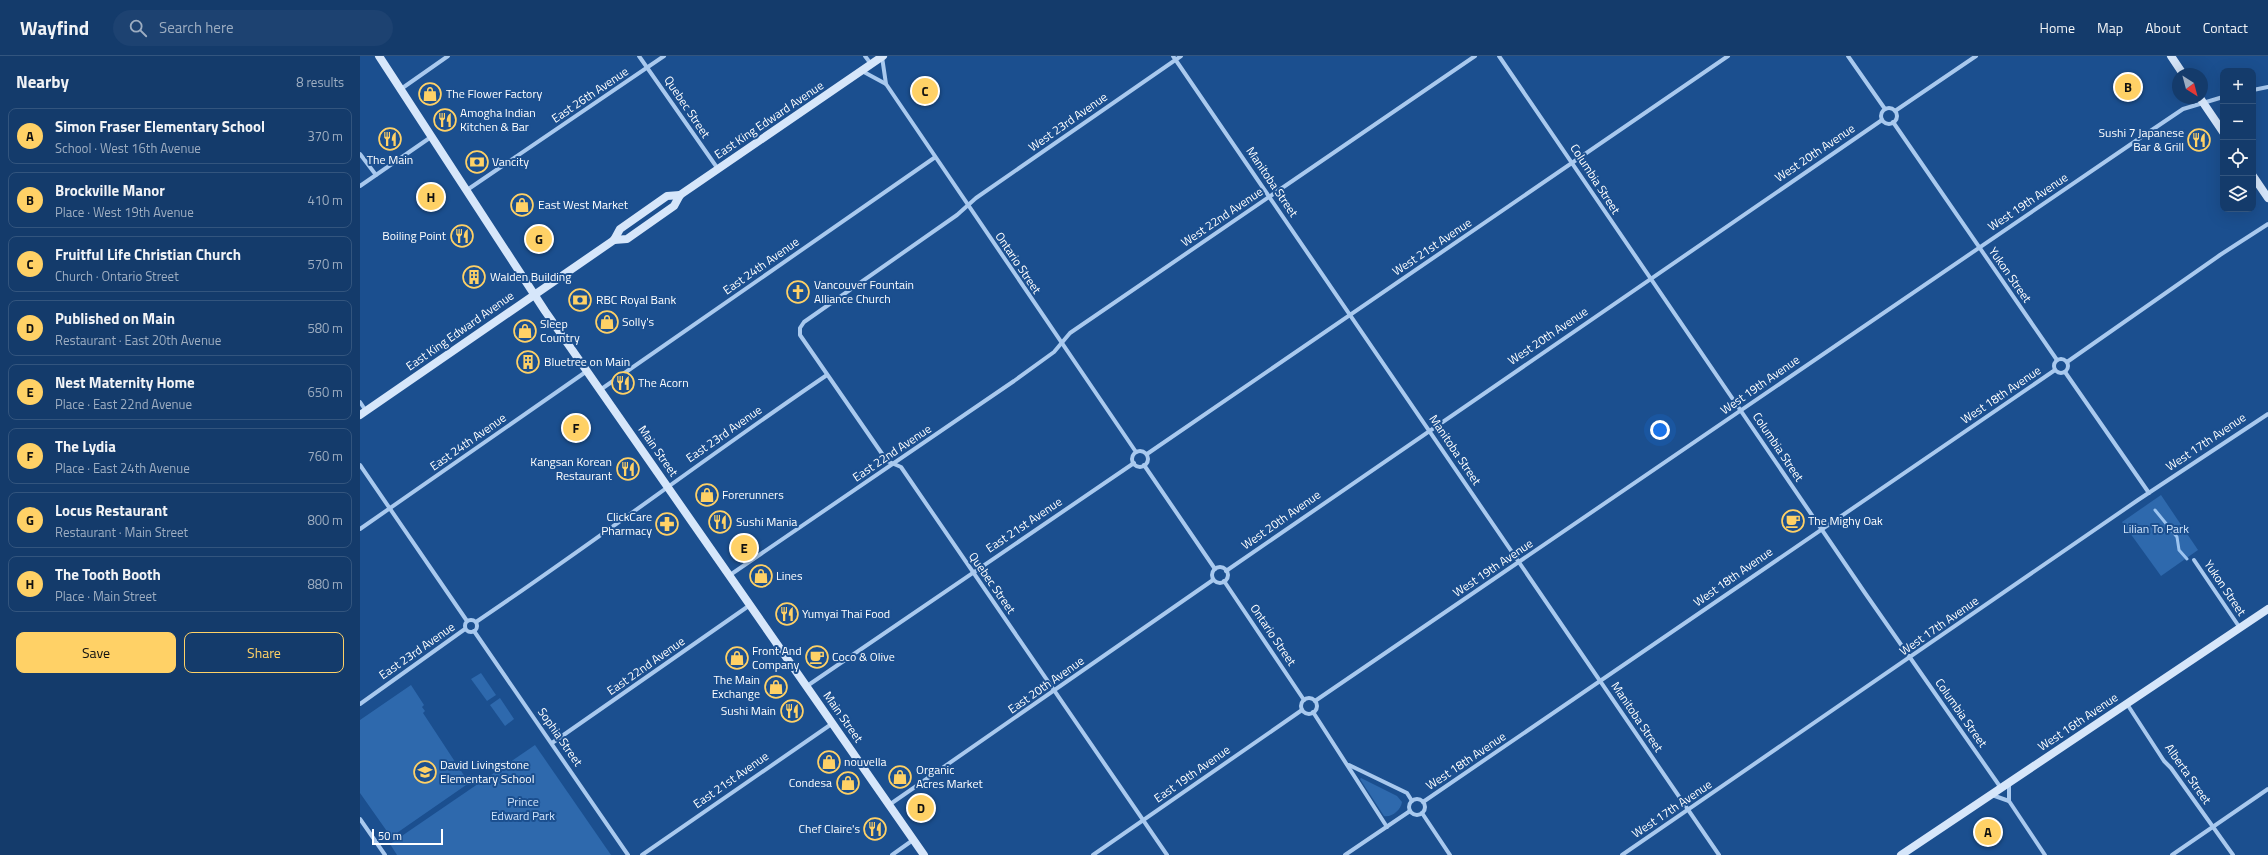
<!DOCTYPE html>
<html lang="en">
<head>
<meta charset="utf-8">
<style>
  :root { --surface:#143b6b; --page:#1d4271; --text:#f1f3f6; --muted:#9dadc1; --line:#33557e; --accent:#ffd166 }
  body { margin:0; font-family:"Titillium Web",sans-serif; background:var(--page); color:var(--text) }
  .controls { position:absolute; right:12px; top:12px; display:grid; overflow:hidden; border-radius:8px; box-shadow:0 4px 16px #0002 }
  .controls button { width:36px; height:36px; display:grid; place-items:center; padding:0; border:0; border-bottom:1px solid var(--line); background:var(--surface); color:var(--text); font:20px sans-serif }
  .compass { position:absolute; left:1812px; top:12px; width:36px; height:36px; border-radius:50%; background:var(--surface); box-shadow:0 4px 16px #0002; rotate:144deg }
  .scale { position:absolute; left:12px; bottom:10px; width:71px; box-sizing:border-box; padding-left:4px; border:2px solid #fff; border-top:0; font-size:11px; line-height:14px; white-space:nowrap; color:#fff; -webkit-text-stroke:3px #1b4f8f; paint-order:stroke }
  .you { position:absolute; left:1300px; top:374px; width:14px; height:14px; margin:-10px; border:3px solid #fff; border-radius:50%; background:#1a73e8; box-shadow:0 0 0 6px #1a73e833 }
  .badge { display:grid; place-items:center; width:26px; height:26px; border-radius:50%; background:var(--accent); color:#111; font-size:13px; font-weight:700 }
  .pin { position:absolute; translate:-50% -50%; border:2px solid #fff; box-shadow:0 1px 4px #0006 }
  .list { margin:0; padding:0; list-style:none }
  h2 { display:flex; justify-content:space-between; align-items:center; height:52px; margin:0; padding:0 16px; font-size:17px }
  h2 small { font-size:13px; font-weight:400; color:var(--muted) }
  .list li { display:grid; grid-template-columns:26px 1fr auto; gap:12px; align-items:center; box-sizing:border-box; height:56px; margin:0 8px 8px; padding:0 8px; border:1px solid var(--line); border-radius:8px }
  .list b { display:block; font-size:15px; white-space:nowrap }
  .list p { margin:0; font-size:13px; white-space:nowrap; color:var(--muted) }
  .list em { font-size:13px; font-style:normal; color:var(--muted) }
  .actions { display:flex; gap:8px; padding:12px 16px }
  .actions a { flex:1; padding:9px 0; border:1px solid var(--accent); border-radius:8px; text-align:center; font-size:14px; color:var(--accent) }
  .actions .main { background:var(--accent); color:#111 }
  .icon { flex:none; width:22px; height:22px; fill:none; stroke:currentColor; stroke-width:2; stroke-linecap:round; stroke-linejoin:round }
  .map { position:relative; flex:none; width:1908px; height:799px; overflow:hidden }
  header { display:flex; align-items:center; gap:24px; box-sizing:border-box; height:56px; padding:0 20px; background:var(--surface); border-bottom:1px solid var(--line) }
  header strong { font-size:19px }
  nav { display:flex; gap:22px; margin-inline-start:auto; font-size:14px }
  .search { width:280px; height:36px; background:var(--page); display:flex; align-items:center; gap:10px; box-sizing:border-box; padding:0 14px; border-radius:22px; color:var(--muted); font-size:15px }
  main { display:flex }
  aside { flex:1; background:var(--surface) }
  .map>svg:first-child { display:block }
  .green { fill:#2e69ad }
  .lines { fill:none; stroke-linecap:round; stroke-linejoin:round }
  .stream { stroke:#9cc4f0; stroke-width:3 }
  .street { stroke:#a9c9ee; stroke-width:4 }
  .secondary { stroke:#d6e6fa; stroke-width:8 }
  .labels { text-anchor:middle; stroke-width:4; stroke-linejoin:round; paint-order:stroke }
  .poi-label { font-size:12px; fill:#fff; stroke:#1b4f8f; text-anchor:start }
  .street-label { font-size:12px; fill:#fff; stroke:#1b4f8f }
  .park-label { font-size:12px; fill:#cfe3fa; stroke:#1b4f8f }
</style>
</head>
<body>
<header>
<strong>Wayfind</strong>
<div class="search"><svg class="icon" aria-label="search" viewBox="0 0 24 24"><circle cx="10" cy="10" r="6"/><path d="M15 15l6 6"/></svg>Search here</div>
<nav><a>Home</a><a>Map</a><a>About</a><a>Contact</a></nav>
</header>
<main>
<aside>
<h2>Nearby<small>8 results</small></h2>
<ul class="list">
<li><span class="badge">A</span><div><b>Simon Fraser Elementary School</b><p>School · West 16th Avenue</p></div><em>370 m</em></li>
<li><span class="badge">B</span><div><b>Brockville Manor</b><p>Place · West 19th Avenue</p></div><em>410 m</em></li>
<li><span class="badge">C</span><div><b>Fruitful Life Christian Church</b><p>Church · Ontario Street</p></div><em>570 m</em></li>
<li><span class="badge">D</span><div><b>Published on Main</b><p>Restaurant · East 20th Avenue</p></div><em>580 m</em></li>
<li><span class="badge">E</span><div><b>Nest Maternity Home</b><p>Place · East 22nd Avenue</p></div><em>650 m</em></li>
<li><span class="badge">F</span><div><b>The Lydia</b><p>Place · East 24th Avenue</p></div><em>760 m</em></li>
<li><span class="badge">G</span><div><b>Locus Restaurant</b><p>Restaurant · Main Street</p></div><em>800 m</em></li>
<li><span class="badge">H</span><div><b>The Tooth Booth</b><p>Place · Main Street</p></div><em>880 m</em></li>
</ul>
<div class="actions"><a class="main">Save</a><a>Share</a></div>
</aside>
<div class="map">
<svg width="1908" height="799" viewBox="0 0 1908 799">
  <rect width="100%" height="100%" fill="#1b4f8f"/>
  <g class="green">
    <polygon points="1801,439 1838,494 1801,520 1762,466"/>
    <polygon points="121,617 136,639 127,645 111,623"/>
    <polygon points="51,629 64,649 62,651 65,655 63,657 109,727 31,781 0,737 0,664"/>
    <polygon points="140,642 154,663 145,670 130,649"/>
    <polygon points="175,689 251,799 37,799 30,788"/>
    <path d="M1001 722 1037 740 1042 746C1041 754 1031 762 1024 760L1000 723Z"/>
  </g>
  <g class="lines">
    <polyline class="stream" points="1795,454 1817,481 1819,494 1827,503"/>
    <g class="street">
      <polyline points="279,0 358,113"/>
      <polyline points="505,0 511,8"/>
      <polyline points="813,0 1359,799"/>
      <polyline points="1139,0 1505,537 1641,732"/>
      <polyline points="1488,0 1525,53"/>
      <polyline points="522,1 526,28 776,396"/>
      <polyline points="502,15 526,28"/>
      <polyline points="41,33 88,0"/>
      <polyline points="1893,34 1908,31"/>
      <circle cx="1529" cy="60" r="8"/>
      <polyline points="1535,55 1616,0"/>
      <polyline points="1533,66 1697,304"/>
      <polyline points="0,98 16,119"/>
      <polyline points="0,130 71,81"/>
      <polyline points="107,134 304,0"/>
      <circle cx="1701" cy="310" r="7"/>
      <polyline points="1707,306 1860,199 1908,168"/>
      <polyline points="1705,316 1789,437"/>
      <polyline points="240,334 574,102"/>
      <polyline points="0,346 6,355"/>
      <circle cx="780" cy="403" r="8"/>
      <polyline points="787,398 1368,0"/>
      <polyline points="0,409 107,565"/>
      <polyline points="784,409 855,513"/>
      <polyline points="0,473 227,315"/>
      <polyline points="1834,504 1880,572"/>
      <circle cx="860" cy="519" r="8"/>
      <polyline points="866,515 1522,64"/>
      <polyline points="370,519 654,325 694,296 710,277 1115,0"/>
      <polyline points="864,525 944,644"/>
      <circle cx="111" cy="570" r="6"/>
      <path d="M116 566C235 486 349 399 467 319"/>
      <polyline points="114,575 268,799"/>
      <polyline points="447,630 774,407"/>
      <circle cx="949" cy="650" r="8"/>
      <polyline points="955,645 1780,82 1823,53 1863,41"/>
      <polyline points="0,648 105,573"/>
      <polyline points="1767,648 1804,705 1811,712 1873,799"/>
      <polyline points="953,656 1027,771"/>
      <polyline points="192,687 390,549"/>
      <polyline points="989,709 1047,737 1052,745"/>
      <polyline points="1649,727 1649,745 1685,799"/>
      <polyline points="1632,739 1649,745"/>
      <circle cx="1057" cy="751" r="8"/>
      <polyline points="1063,746 1695,314"/>
      <polyline points="529,749 853,524"/>
      <polyline points="1062,757 1090,799"/>
      <polyline points="0,763 25,799"/>
      <polyline points="282,799 473,667"/>
      <polyline points="532,799 553,784"/>
      <polyline points="733,799 942,654"/>
      <polyline points="807,799 541,411 527,405 440,279 440,272 444,266 597,159 616,142 821,0"/>
      <polyline points="985,799 1050,755"/>
      <polyline points="1262,799 1778,444 1908,358"/>
      <polyline points="1812,799 1908,733"/>
    </g>
    <g class="secondary">
      <polyline points="19,0 185,255 564,799"/>
      <polyline points="1811,0 1823,18"/>
      <polyline points="1840,42 1863,76"/>
      <polyline points="1893,120 1908,142"/>
      <polyline points="254,184 267,183 314,150 320,139 523,0"/>
      <polyline points="0,359 254,184 260,173 307,140 320,139"/>
      <polyline points="1541,799 1908,553"/>
    </g>
  </g>
  <defs>
    <g id="shop-ring" transform="scale(1.15)"><circle r="9.5" fill="#1b4f8f" stroke="#ffd166" stroke-width="1.5"/><path d="M-5-2.5h2.3a2.7 3.5 0 0 1 5.4 0H5L5.5 6h-11ZM-1.5-2.5h3a1.5 2.3 0 0 0-3 0Z" fill="#ffd166"/></g>
    <g id="restaurant-ring" transform="scale(1.15)"><circle r="9.5" fill="#1b4f8f" stroke="#ffd166" stroke-width="1.5"/><path d="M-5-6h1v4h1v-4h1v4h1v-4h1v5L-1.5 .5V6h-2V.5L-5-1ZM5-6V6H3V1.5H1.5Q1.5-4 5-6Z" fill="#ffd166"/></g>
    <g id="bank-ring" transform="scale(1.15)"><circle r="9.5" fill="#1b4f8f" stroke="#ffd166" stroke-width="1.5"/><path d="M-6-4H6V4H-6ZM0-2.3a2.3 2.3 0 1 0 0 4.6a2.3 2.3 0 1 0 0-4.6Z" fill="#ffd166"/></g>
    <g id="building-ring" transform="scale(1.15)"><circle r="9.5" fill="#1b4f8f" stroke="#ffd166" stroke-width="1.5"/><path d="M-4-6H4V6H1V3H-1V6H-4ZM-2.5-4.3h1.7v1.8h-1.7ZM.8-4.3h1.7v1.8H.8ZM-2.5-1h1.7V.8h-1.7ZM.8-1h1.7V.8H.8Z" fill="#ffd166"/></g>
    <g id="church-ring" transform="scale(1.15)"><circle r="9.5" fill="#1b4f8f" stroke="#ffd166" stroke-width="1.5"/><path d="M-1.2-6h2.4v3.5h3.3v2.4h-3.3V6h-2.4V-.1h-3.3v-2.4h3.3Z" fill="#ffd166"/></g>
    <g id="cafe-ring" transform="scale(1.15)"><circle r="9.5" fill="#1b4f8f" stroke="#ffd166" stroke-width="1.5"/><path d="M-5.5-4.5H6V0H3Q3 3.5 0 3.5H-2.5Q-5.5 3.5-5.5 0ZM3-3.2v2h1.7v-2ZM-6 4.5H4V6H-6Z" fill="#ffd166"/></g>
    <g id="pharmacy-ring" transform="scale(1.15)"><circle r="9.5" fill="#1b4f8f" stroke="#ffd166" stroke-width="1.5"/><path d="M-2-6h4v4h4v4h-4v4h-4v-4h-4v-4h4Z" fill="#ffd166"/></g>
    <g id="school-ring" transform="scale(1.15)"><circle r="9.5" fill="#1b4f8f" stroke="#ffd166" stroke-width="1.5"/><path d="M0-5L7-2L0 1L-7-2ZM-4 1L0 2.5L4 1V4Q0 6-4 4Z" fill="#ffd166"/></g>
  </defs>
  <g fill-rule="evenodd">
    <use href="#shop-ring" x="70" y="38"/>
    <use href="#restaurant-ring" x="85" y="64"/>
    <use href="#restaurant-ring" x="30" y="83"/>
    <use href="#restaurant-ring" x="1839" y="84"/>
    <use href="#bank-ring" x="117" y="106"/>
    <use href="#shop-ring" x="162" y="149"/>
    <use href="#restaurant-ring" x="102" y="180"/>
    <use href="#building-ring" x="114" y="221"/>
    <use href="#church-ring" x="438" y="236"/>
    <use href="#bank-ring" x="220" y="244"/>
    <use href="#shop-ring" x="247" y="266"/>
    <use href="#shop-ring" x="165" y="275"/>
    <use href="#building-ring" x="168" y="306"/>
    <use href="#restaurant-ring" x="263" y="327"/>
    <use href="#restaurant-ring" x="268" y="413"/>
    <use href="#shop-ring" x="347" y="439"/>
    <use href="#cafe-ring" x="1433" y="465"/>
    <use href="#restaurant-ring" x="360" y="466"/>
    <use href="#pharmacy-ring" x="307" y="468"/>
    <use href="#shop-ring" x="401" y="520"/>
    <use href="#restaurant-ring" x="427" y="558"/>
    <use href="#cafe-ring" x="457" y="601"/>
    <use href="#shop-ring" x="377" y="602"/>
    <use href="#shop-ring" x="416" y="631"/>
    <use href="#restaurant-ring" x="432" y="655"/>
    <use href="#shop-ring" x="469" y="706"/>
    <use href="#school-ring" x="65" y="716"/>
    <use href="#shop-ring" x="540" y="721"/>
    <use href="#shop-ring" x="488" y="727"/>
    <use href="#restaurant-ring" x="515" y="773"/>
  </g>
  <g class="labels">
    <g class="poi-label">
      <text x="86" y="42">The Flower Factory</text>
      <text x="100" y="61">Amogha Indian<tspan x="100" dy="14">Kitchen &amp; Bar</tspan></text>
      <text x="1824" y="81" text-anchor="end">Sushi 7 Japanese<tspan x="1824" dy="14">Bar &amp; Grill</tspan></text>
      <text x="30" y="108" text-anchor="middle">The Main</text>
      <text x="132" y="110">Vancity</text>
      <text x="178" y="153">East West Market</text>
      <text x="86" y="184" text-anchor="end">Boiling Point</text>
      <text x="130" y="225">Walden Building</text>
      <text x="454" y="233">Vancouver Fountain<tspan x="454" dy="14">Alliance Church</tspan></text>
      <text x="236" y="248">RBC Royal Bank</text>
      <text x="262" y="270">Solly's</text>
      <text x="180" y="272">Sleep<tspan x="180" dy="14">Country</tspan></text>
      <text x="184" y="310">Bluetree on Main</text>
      <text x="278" y="331">The Acorn</text>
      <text x="252" y="410" text-anchor="end">Kangsan Korean<tspan x="252" dy="14">Restaurant</tspan></text>
      <text x="362" y="443">Forerunners</text>
      <text x="292" y="465" text-anchor="end">ClickCare<tspan x="292" dy="14">Pharmacy</tspan></text>
      <text x="1448" y="469">The Mighy Oak</text>
      <text x="376" y="470">Sushi Mania</text>
      <text x="416" y="524">Lines</text>
      <text x="442" y="562">Yumyai Thai Food</text>
      <text x="392" y="599">Front And<tspan x="392" dy="14">Company</tspan></text>
      <text x="472" y="605">Coco &amp; Olive</text>
      <text x="400" y="628" text-anchor="end">The Main<tspan x="400" dy="14">Exchange</tspan></text>
      <text x="416" y="659" text-anchor="end">Sushi Main</text>
      <text x="484" y="710">nouvella</text>
      <text x="80" y="713">David Livingstone<tspan x="80" dy="14">Elementary School</tspan></text>
      <text x="556" y="718">Organic<tspan x="556" dy="14">Acres Market</tspan></text>
      <text x="472" y="731" text-anchor="end">Condesa</text>
      <text x="500" y="777" text-anchor="end">Chef Claire's</text>
    </g>
    <g class="street-label">
      <text transform="translate(230 39) rotate(-34)" y="4">East 26th Avenue</text>
      <text transform="translate(327 51) rotate(56)" y="4">Quebec Street</text>
      <text transform="translate(409 64) rotate(-34)" y="4">East King Edward Avenue</text>
      <text transform="translate(708 66) rotate(-35)" y="4">West 23rd Avenue</text>
      <text transform="translate(1455 97) rotate(-34)" y="4">West 20th Avenue</text>
      <text transform="translate(1235 123) rotate(57)" y="4">Columbia Street</text>
      <text transform="translate(912 126) rotate(56)" y="4">Manitoba Street</text>
      <text transform="translate(1668 146) rotate(-34)" y="4">West 19th Avenue</text>
      <text transform="translate(862 161) rotate(-34)" y="4">West 22nd Avenue</text>
      <text transform="translate(1072 191) rotate(-34)" y="4">West 21st Avenue</text>
      <text transform="translate(658 207) rotate(56)" y="4">Ontario Street</text>
      <text transform="translate(401 210) rotate(-35)" y="4">East 24th Avenue</text>
      <text transform="translate(1650 219) rotate(55)" y="4">Yukon Street</text>
      <text transform="translate(100 275) rotate(-35)" y="4">East King Edward Avenue</text>
      <text transform="translate(1188 280) rotate(-34)" y="4">West 20th Avenue</text>
      <text transform="translate(1400 329) rotate(-35)" y="4">West 19th Avenue</text>
      <text transform="translate(1641 339) rotate(-34)" y="4">West 18th Avenue</text>
      <text transform="translate(364 378) rotate(-35)" y="4">East 23rd Avenue</text>
      <text transform="translate(108 386) rotate(-35)" y="4">East 24th Avenue</text>
      <text transform="translate(1846 386) rotate(-34)" y="4">West 17th Avenue</text>
      <text transform="translate(1418 391) rotate(56)" y="4">Columbia Street</text>
      <text transform="translate(1095 394) rotate(56)" y="4">Manitoba Street</text>
      <text transform="translate(298 395) rotate(55)" y="4">Main Street</text>
      <text transform="translate(532 397) rotate(-34)" y="4">East 22nd Avenue</text>
      <text transform="translate(921 464) rotate(-35)" y="4">West 20th Avenue</text>
      <text transform="translate(664 469) rotate(-34)" y="4">East 21st Avenue</text>
      <text transform="translate(1133 512) rotate(-34)" y="4">West 19th Avenue</text>
      <text transform="translate(1373 521) rotate(-35)" y="4">West 18th Avenue</text>
      <text transform="translate(632 527) rotate(55)" y="4">Quebec Street</text>
      <text transform="translate(1865 532) rotate(56)" y="4">Yukon Street</text>
      <text transform="translate(1579 570) rotate(-35)" y="4">West 17th Avenue</text>
      <text transform="translate(913 579) rotate(56)" y="4">Ontario Street</text>
      <text transform="translate(57 595) rotate(-35)" y="4">East 23rd Avenue</text>
      <text transform="translate(286 610) rotate(-35)" y="4">East 22nd Avenue</text>
      <text transform="translate(686 629) rotate(-35)" y="4">East 20th Avenue</text>
      <text transform="translate(1601 657) rotate(55)" y="4">Columbia Street</text>
      <text transform="translate(483 661) rotate(55)" y="4">Main Street</text>
      <text transform="translate(1277 661) rotate(56)" y="4">Manitoba Street</text>
      <text transform="translate(1718 666) rotate(-34)" y="4">West 16th Avenue</text>
      <text transform="translate(200 681) rotate(55)" y="4">Sophia Street</text>
      <text transform="translate(1106 705) rotate(-34)" y="4">West 18th Avenue</text>
      <text transform="translate(832 718) rotate(-35)" y="4">East 19th Avenue</text>
      <text transform="translate(1828 718) rotate(55)" y="4">Alberta Street</text>
      <text transform="translate(371 724) rotate(-35)" y="4">East 21st Avenue</text>
      <text transform="translate(1312 753) rotate(-34)" y="4">West 17th Avenue</text>
    </g>
    <g class="park-label">
      <text x="1796" y="477">Lilian To Park</text>
      <text x="163" y="750">Prince<tspan x="163" dy="14">Edward Park</tspan></text>
    </g>
  </g>
</svg>
<div class="controls">
<button>+</button>
<button>−</button>
<button><svg class="icon" aria-label="locate" viewBox="0 0 24 24"><circle cx="12" cy="12" r="6"/><path d="M12 2v4M12 18v4M2 12h4M18 12h4"/></svg></button>
<button><svg class="icon" aria-label="layers" viewBox="0 0 24 24"><path d="M12 4l9 5-9 5-9-5zM3 14l9 5 9-5"/></svg></button>
</div>
<svg class="compass" viewBox="-18 -18 36 36"><path d="M0-13l5 13h-10z" fill="#e53935"/><path d="M0 13l5-13h-10z" fill="#9dadc1"/></svg>
<div class="scale">50 m</div>
<div class="you"></div>
<div class="pin badge" style="left:1628px;top:776px">A</div>
<div class="pin badge" style="left:1768px;top:31px">B</div>
<div class="pin badge" style="left:565px;top:35px">C</div>
<div class="pin badge" style="left:561px;top:752px">D</div>
<div class="pin badge" style="left:384px;top:492px">E</div>
<div class="pin badge" style="left:216px;top:372px">F</div>
<div class="pin badge" style="left:179px;top:183px">G</div>
<div class="pin badge" style="left:71px;top:141px">H</div>
</div>
</main>
</body>
</html>
